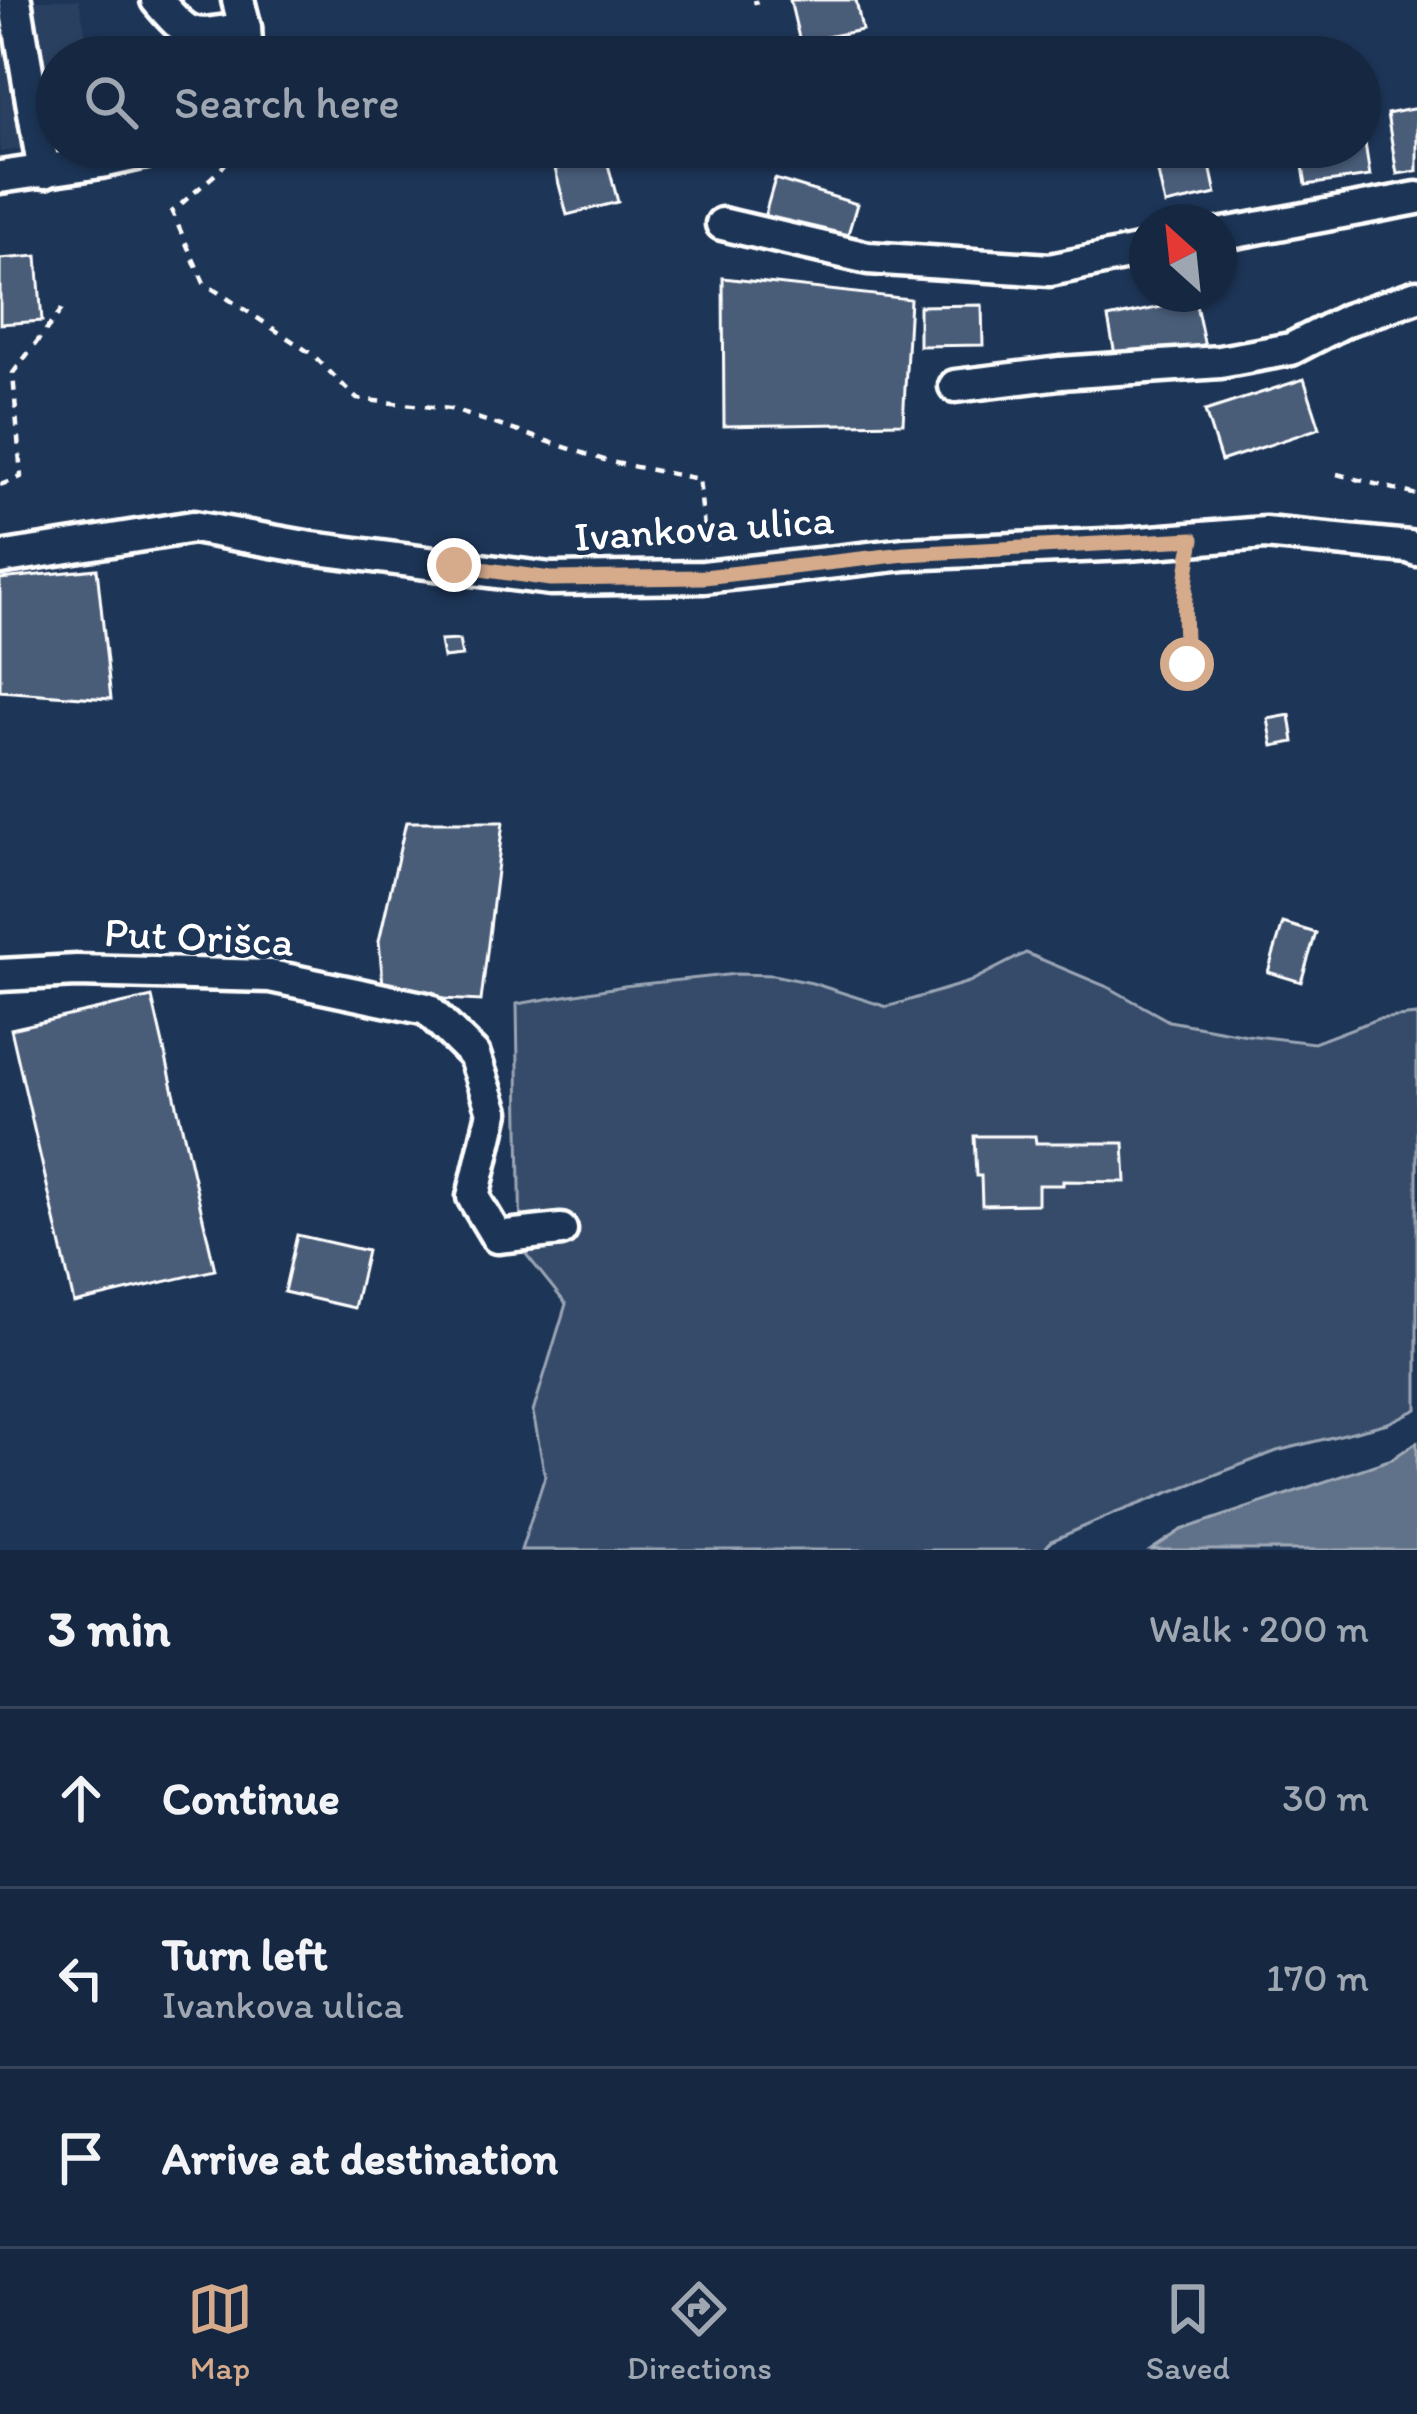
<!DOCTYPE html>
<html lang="en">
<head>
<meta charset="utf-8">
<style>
  :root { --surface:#162841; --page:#1f3048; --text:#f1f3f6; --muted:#9ea6b1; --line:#35445a; --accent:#d6ab8b }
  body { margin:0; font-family:Itim,sans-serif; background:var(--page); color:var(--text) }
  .compass { position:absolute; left:1129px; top:204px; width:108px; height:108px; border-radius:50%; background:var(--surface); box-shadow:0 3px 9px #0004; rotate:333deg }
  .stop { position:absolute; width:36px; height:36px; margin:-27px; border:9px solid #d6ab8b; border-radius:50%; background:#fff }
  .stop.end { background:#d6ab8b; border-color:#fff; box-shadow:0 3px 12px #0008 }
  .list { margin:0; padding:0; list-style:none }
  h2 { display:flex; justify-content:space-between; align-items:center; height:156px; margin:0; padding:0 48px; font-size:51px }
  h2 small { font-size:39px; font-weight:400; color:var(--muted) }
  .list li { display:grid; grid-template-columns:78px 1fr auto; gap:36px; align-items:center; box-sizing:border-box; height:180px; padding:0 48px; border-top:3px solid var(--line) }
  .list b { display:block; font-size:45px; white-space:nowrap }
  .list p { margin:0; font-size:39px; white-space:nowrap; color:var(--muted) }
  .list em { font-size:39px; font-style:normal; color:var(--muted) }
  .icon { flex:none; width:66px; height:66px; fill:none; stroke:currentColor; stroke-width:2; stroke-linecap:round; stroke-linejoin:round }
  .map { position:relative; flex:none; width:1417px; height:1550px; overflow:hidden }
  .search { position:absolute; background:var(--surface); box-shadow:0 3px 9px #0004; left:36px; right:36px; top:36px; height:132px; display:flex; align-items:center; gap:30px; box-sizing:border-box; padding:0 42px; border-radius:66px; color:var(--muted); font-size:45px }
  .sheet { height:696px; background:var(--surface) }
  nav { display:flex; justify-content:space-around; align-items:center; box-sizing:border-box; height:168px; border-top:3px solid var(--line); background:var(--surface); font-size:33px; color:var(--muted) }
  nav a { display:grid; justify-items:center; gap:6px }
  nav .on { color:var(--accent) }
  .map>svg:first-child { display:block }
  .built { fill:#2a4161 }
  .green { fill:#364b69; stroke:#9aa5b4; stroke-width:3 }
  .water { fill:#617289; stroke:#a0aab8; stroke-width:3 }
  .building { fill:#4a5d79; stroke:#fff; stroke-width:3 }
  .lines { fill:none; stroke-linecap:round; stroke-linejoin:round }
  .minor-casing { stroke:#fff; stroke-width:39 }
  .path { stroke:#fff; stroke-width:4.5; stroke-dasharray:9 9; stroke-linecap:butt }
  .minor { stroke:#1d3557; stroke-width:30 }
  .route { stroke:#d6ab8b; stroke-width:15 }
  .labels { text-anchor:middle; stroke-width:9; stroke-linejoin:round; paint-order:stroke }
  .street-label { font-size:42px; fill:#fff; stroke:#1d3557 }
</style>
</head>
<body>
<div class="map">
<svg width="1417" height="1550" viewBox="0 0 1417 1550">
  <rect width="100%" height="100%" fill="#1d3557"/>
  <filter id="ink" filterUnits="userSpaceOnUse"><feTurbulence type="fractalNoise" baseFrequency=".00833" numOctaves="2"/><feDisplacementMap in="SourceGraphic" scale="24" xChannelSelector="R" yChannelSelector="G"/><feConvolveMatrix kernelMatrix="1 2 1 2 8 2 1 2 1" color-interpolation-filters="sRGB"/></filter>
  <g filter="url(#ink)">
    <polygon class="built" points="0,0 79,0 90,57 57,57 57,144 0,152"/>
    <polygon class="green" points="1026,953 1110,988 1169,1021 1247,1035 1314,1043 1377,1019 1417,1015 1417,1409 1388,1423 1277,1451 1113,1514 1051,1541 1044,1550 521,1550 545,1476 533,1412 566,1304 521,1248 517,1004 624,986 736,974 773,975 812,983 887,1007 969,982"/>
    <polygon class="water" points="1417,1442 1417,1550 1151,1550 1181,1530 1392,1459"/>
    <g class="building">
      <polygon points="790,0 856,0 862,30 800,42"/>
      <polygon points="1417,108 1417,171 1397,174 1387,114"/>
      <polygon points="1360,110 1370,176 1306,185 1300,147 1360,147"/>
      <polygon points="1185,147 1206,147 1216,194 1165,205 1154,154"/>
      <polygon points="606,157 618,202 567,215 555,169"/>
      <polygon points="775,179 857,204 845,244 763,221"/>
      <polygon points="37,256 42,321 0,324 0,259"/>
      <polygon points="1147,269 1147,283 1136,287 1132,274"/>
      <polygon points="723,278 910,299 903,423 724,426"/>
      <polygon points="1195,300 1205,347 1117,365 1108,318"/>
      <polygon points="982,305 983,345 919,346 919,306"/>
      <polygon points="1304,379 1320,428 1221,461 1205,411"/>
      <polygon points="97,569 111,699 0,691 0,579"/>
      <polygon points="459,640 462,656 443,658 440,641"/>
      <polygon points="1290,715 1294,742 1273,746 1268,719"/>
      <polygon points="406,822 503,822 481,1001 384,996 379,941"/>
      <polygon points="1283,923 1316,933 1301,982 1268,972"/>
      <polygon points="152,997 215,1270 74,1303 11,1029"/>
      <polygon points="974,1136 1035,1136 1036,1143 1124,1143 1126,1182 1063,1181 1063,1185 1038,1185 1038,1204 982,1205 981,1176 976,1176"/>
      <polygon points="297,1235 367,1251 354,1308 284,1292"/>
    </g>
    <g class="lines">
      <g class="minor-casing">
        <g id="minor">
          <polyline points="15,0 44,172"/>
          <path d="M157 0C192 42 193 36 245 28"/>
          <polyline points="238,0 245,28 247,57"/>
          <polyline points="0,177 101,162 169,147"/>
          <polyline points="722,224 868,258 1050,270 1147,250"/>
          <polyline points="1219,235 1417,198"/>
          <polyline points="955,386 1060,373 1220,362 1291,349 1347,320 1417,296"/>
          <polyline points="0,558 193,527 311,548 550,579 704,577 905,554 1127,544 1265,533 1409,547 1417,550"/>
          <polyline points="0,975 77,971 270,976 427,1009 474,1055 493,1112 473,1197 497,1237 561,1230"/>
        </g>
      </g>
      <g class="path">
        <polyline points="755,0 756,4"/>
        <polyline points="238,147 220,170 172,212 204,283 312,354 357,399 450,409 610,462 699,479 706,548"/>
        <polyline points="1337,474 1417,495"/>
        <polyline points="0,485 21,477 13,373 66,304"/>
        <path d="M1187 568C1180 604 1178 648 1195 681"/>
      </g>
      <use href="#minor" class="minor"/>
    </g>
  </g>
  <g class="lines" filter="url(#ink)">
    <path class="route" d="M454 565 550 579 704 577 905 554 1193 539C1184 584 1182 619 1187 664"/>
  </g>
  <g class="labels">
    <g class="street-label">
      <text transform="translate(704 527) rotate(-4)" y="15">Ivankova ulica</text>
      <text transform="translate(199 936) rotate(3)" y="15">Put Orišca</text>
    </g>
  </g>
</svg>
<svg class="compass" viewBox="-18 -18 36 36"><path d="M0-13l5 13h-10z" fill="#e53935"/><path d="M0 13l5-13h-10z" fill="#9ea6b1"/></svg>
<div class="stop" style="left:1187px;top:664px"></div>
<div class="stop end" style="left:454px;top:565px"></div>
<div class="search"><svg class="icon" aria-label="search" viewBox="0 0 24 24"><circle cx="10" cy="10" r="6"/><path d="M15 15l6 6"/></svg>Search here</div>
</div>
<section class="sheet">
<h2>3 min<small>Walk · 200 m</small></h2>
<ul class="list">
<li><svg class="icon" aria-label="ahead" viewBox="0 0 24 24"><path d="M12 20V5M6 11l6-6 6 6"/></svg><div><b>Continue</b></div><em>30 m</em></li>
<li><svg class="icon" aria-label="left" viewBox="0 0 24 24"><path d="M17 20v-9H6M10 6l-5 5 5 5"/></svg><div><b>Turn left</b><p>Ivankova ulica</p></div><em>170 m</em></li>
<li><svg class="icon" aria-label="arrive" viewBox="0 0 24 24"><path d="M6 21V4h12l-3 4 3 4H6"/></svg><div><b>Arrive at destination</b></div></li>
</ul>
</section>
<nav>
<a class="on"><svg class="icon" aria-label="map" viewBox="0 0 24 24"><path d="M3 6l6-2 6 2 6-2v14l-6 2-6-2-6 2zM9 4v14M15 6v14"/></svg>Map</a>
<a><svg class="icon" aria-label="directions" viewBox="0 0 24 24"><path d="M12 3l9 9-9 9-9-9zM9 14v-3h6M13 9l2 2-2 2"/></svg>Directions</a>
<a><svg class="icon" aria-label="saved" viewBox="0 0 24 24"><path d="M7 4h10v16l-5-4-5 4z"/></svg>Saved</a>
</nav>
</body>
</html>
